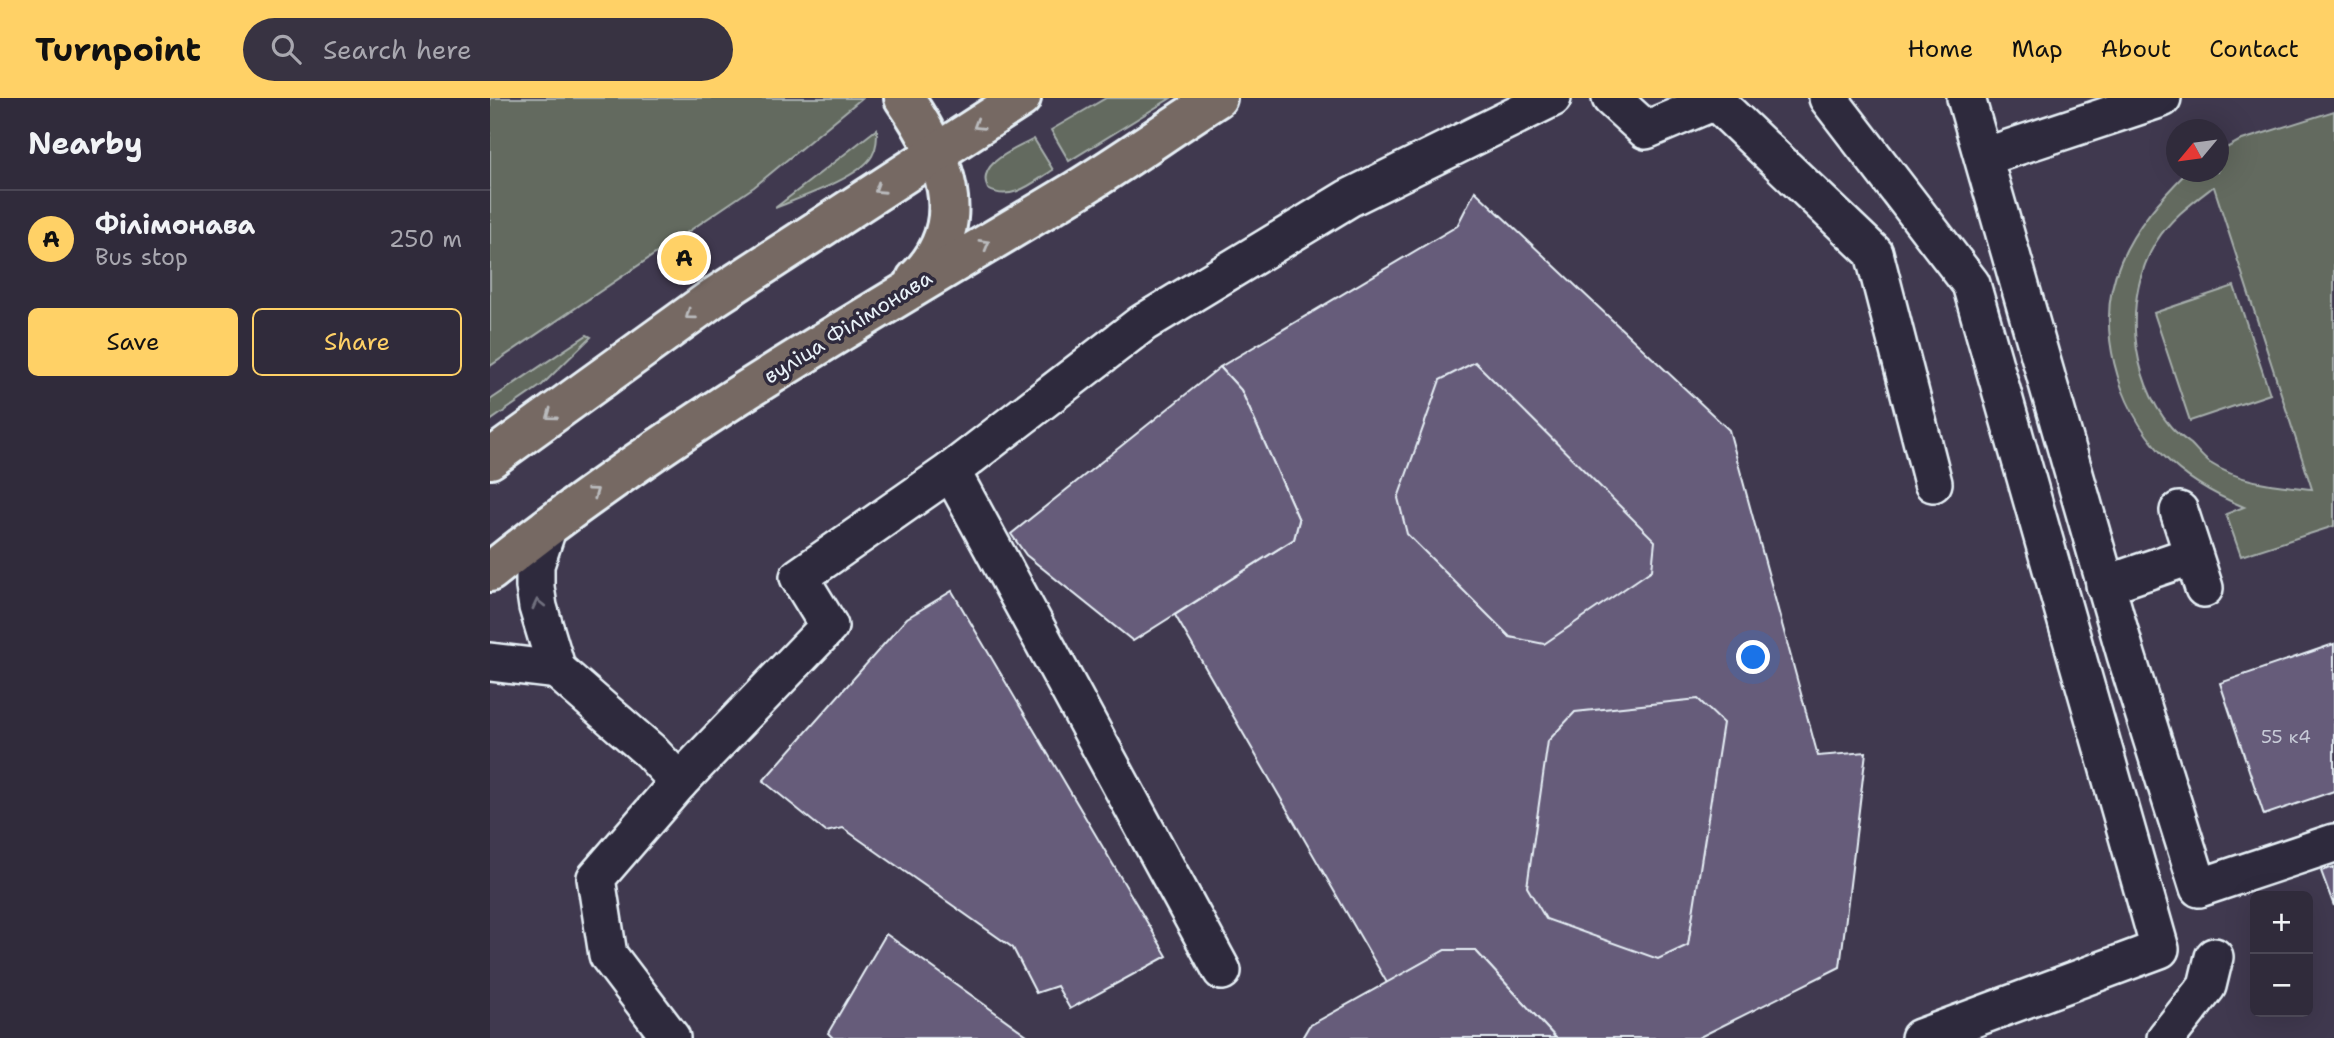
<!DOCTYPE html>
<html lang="en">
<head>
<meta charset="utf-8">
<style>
  :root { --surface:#302b3b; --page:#383342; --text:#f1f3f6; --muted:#a8a7af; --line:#4b4755; --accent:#ffd166 }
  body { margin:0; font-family:"Shantell Sans",sans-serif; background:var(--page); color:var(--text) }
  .controls { position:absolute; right:21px; bottom:21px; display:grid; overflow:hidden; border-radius:10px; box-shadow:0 7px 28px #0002 }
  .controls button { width:63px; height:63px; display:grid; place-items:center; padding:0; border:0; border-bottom:2px solid var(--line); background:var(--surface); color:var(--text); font:35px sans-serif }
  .compass { position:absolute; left:1676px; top:21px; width:63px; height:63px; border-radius:50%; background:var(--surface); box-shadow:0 7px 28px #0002; rotate:241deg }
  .you { position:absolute; left:1264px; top:560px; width:24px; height:24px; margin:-18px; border:5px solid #fff; border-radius:50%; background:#1a73e8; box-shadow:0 0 0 10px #1a73e833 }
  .badge { display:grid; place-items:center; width:46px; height:46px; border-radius:50%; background:var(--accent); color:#111; font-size:23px; font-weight:700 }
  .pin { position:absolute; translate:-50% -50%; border:4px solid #fff; box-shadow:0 2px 7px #0006 }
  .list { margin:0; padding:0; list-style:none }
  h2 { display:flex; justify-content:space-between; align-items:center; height:91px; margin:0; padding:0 28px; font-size:30px }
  h2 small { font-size:23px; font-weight:400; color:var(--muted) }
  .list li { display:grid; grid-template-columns:46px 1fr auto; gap:21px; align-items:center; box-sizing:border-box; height:98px; padding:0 28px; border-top:2px solid var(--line) }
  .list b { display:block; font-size:26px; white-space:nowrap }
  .list p { margin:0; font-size:23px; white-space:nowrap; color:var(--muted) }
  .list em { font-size:23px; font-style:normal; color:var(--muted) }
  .actions { display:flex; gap:14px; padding:21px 28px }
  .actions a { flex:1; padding:16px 0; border:2px solid var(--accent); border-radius:10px; text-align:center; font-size:24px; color:var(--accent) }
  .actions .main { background:var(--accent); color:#111 }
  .icon { flex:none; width:38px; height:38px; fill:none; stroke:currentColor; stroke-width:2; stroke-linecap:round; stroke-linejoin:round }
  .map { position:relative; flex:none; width:1844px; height:940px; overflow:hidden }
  header { display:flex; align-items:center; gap:42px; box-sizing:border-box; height:98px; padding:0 35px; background:var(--accent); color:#111 }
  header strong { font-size:33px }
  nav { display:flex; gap:38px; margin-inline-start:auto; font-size:24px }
  .search { width:490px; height:63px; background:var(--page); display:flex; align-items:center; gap:18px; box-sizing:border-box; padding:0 24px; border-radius:38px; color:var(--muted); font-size:26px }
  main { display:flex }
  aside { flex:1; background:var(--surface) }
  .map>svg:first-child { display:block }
  .green { fill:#636b5f; stroke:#a6aeac; stroke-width:2; fill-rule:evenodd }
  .building { fill:#665c7a; stroke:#e8f1f8; stroke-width:2 }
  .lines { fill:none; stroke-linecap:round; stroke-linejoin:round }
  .minor-casing { stroke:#e8f1f8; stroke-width:42 }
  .major-casing { stroke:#e8f1f8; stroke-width:44 }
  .minor { stroke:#2f2a3d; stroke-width:37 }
  .major { stroke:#766964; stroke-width:38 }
  .oneway { stroke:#babbbd }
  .oneway2 { stroke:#70707e }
  .labels { text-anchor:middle; stroke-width:7; stroke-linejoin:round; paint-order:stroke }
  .number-label { font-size:18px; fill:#c8ccd8 }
  .street-label { font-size:21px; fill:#e8f1f8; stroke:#2f2a3d }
</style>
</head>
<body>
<header>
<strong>Turnpoint</strong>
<div class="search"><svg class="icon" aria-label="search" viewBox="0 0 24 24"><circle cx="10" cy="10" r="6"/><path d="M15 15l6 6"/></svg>Search here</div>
<nav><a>Home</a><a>Map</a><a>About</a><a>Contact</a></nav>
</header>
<main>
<aside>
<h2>Nearby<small></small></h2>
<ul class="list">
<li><span class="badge">A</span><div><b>Філімонава</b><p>Bus stop</p></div><em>250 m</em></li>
</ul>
<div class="actions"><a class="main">Save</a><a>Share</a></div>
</aside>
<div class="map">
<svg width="1844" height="940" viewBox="0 0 1844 940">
  <rect width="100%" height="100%" fill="#40394f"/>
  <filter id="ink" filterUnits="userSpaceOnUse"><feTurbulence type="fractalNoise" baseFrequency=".0143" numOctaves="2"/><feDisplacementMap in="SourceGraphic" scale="14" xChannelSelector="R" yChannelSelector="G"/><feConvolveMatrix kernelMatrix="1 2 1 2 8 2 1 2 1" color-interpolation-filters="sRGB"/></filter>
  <g filter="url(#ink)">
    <g class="green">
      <polygon points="0,0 372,0 264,89 0,268"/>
      <polygon points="616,0 681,0 579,63 561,32"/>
      <path d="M1844 13V428L1751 458 1736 416 1754 409C1725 397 1695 380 1673 357 1627 308 1603 226 1631 163 1646 128 1671 100 1697 74H1728L1729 54 1749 43ZM1723 89H1724L1822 391C1786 387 1751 385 1720 365 1713 360 1707 352 1701 346 1694 341 1686 335 1681 329 1639 280 1633 198 1666 144 1680 121 1702 105 1723 89Z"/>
      <path d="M387 31C387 40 387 50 382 58 369 80 309 100 285 110Z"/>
      <path d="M544 41 563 72C544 84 521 105 498 91 485 65 526 51 544 41Z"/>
      <polygon points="1744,188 1780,296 1700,323 1664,215"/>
      <polygon points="97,237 101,239 52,287 0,323 0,302"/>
    </g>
    <g class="building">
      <polygon points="985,93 1239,332 1328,658 1376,654 1350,869 1208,940 1066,940 985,852 955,852 897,885 685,517 804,441 809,422 751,292 730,269 967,128"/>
      <polygon points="985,264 1165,443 1162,472 1054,546 1020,539 917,436 908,400 950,282"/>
      <polygon points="730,269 751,292 809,422 804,441 643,543 536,457 521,436"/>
      <polygon points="462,493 677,858 580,911 567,888 546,895 523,850 353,730 336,734 273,683 417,520"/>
      <polygon points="1844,546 1844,693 1774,717 1730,585"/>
      <polygon points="1208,601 1233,625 1198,847 1168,861 1056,821 1037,789 1058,643 1085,614"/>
      <polygon points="1844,769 1844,808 1831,773"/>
      <polygon points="396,836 541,940 343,940 338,935"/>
      <polygon points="955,852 985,852 1066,940 812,940 819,928"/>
    </g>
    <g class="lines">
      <g class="minor-casing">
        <g id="minor">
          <polyline points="1121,0 1156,32 1225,3 1384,155 1443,385"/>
          <polyline points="1338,0 1481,186 1670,851 1430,940"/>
          <polyline points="1476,0 1636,557 1709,790 1844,745"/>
          <polyline points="1494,59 1672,0"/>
          <polyline points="461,373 732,873"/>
          <polyline points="1689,413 1714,490"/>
          <polyline points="58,428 45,467 45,489 48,509 67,572 160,653 189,684 106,780 118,857 181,940"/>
          <polyline points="1615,487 1703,457"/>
          <polyline points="0,564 67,572"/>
          <polyline points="189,684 339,528 309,479 461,373 653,225 859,100 1062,0"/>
          <polyline points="1676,940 1717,888 1724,859"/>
        </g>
      </g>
      <g class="major-casing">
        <g id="major">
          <path d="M414 0C453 57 485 124 426 181"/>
          <polyline points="0,361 223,200 531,0"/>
          <path d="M0 474C182 327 386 213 585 93 634 63 680 30 727 0"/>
        </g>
      </g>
      <use href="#minor" class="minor"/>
      <use href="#major" class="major"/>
    </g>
    <defs><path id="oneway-chevron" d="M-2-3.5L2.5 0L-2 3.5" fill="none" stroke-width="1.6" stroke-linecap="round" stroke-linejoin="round" transform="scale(1.75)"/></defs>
    <g class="oneway">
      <use href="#oneway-chevron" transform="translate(488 27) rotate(148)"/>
      <use href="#oneway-chevron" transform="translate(389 91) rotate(147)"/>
      <use href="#oneway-chevron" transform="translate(495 146) rotate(-30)"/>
      <use href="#oneway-chevron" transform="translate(200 217) rotate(144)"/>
      <use href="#oneway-chevron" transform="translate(61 317) rotate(144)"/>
      <use href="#oneway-chevron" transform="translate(104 394) rotate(-36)"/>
    </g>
    <use class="oneway2" href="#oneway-chevron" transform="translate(48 506) rotate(-103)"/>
  </g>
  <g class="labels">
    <g class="number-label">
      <text x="1796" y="645">55 к4</text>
    </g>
    <g class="street-label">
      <text transform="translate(358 229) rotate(-32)" y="7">вуліца Філімонава</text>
    </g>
  </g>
</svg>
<div class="controls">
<button>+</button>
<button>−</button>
</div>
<svg class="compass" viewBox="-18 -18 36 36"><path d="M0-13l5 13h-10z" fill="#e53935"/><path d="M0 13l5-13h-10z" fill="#a8a7af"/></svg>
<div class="you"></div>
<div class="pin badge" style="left:194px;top:160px">A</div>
</div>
</main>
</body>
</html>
